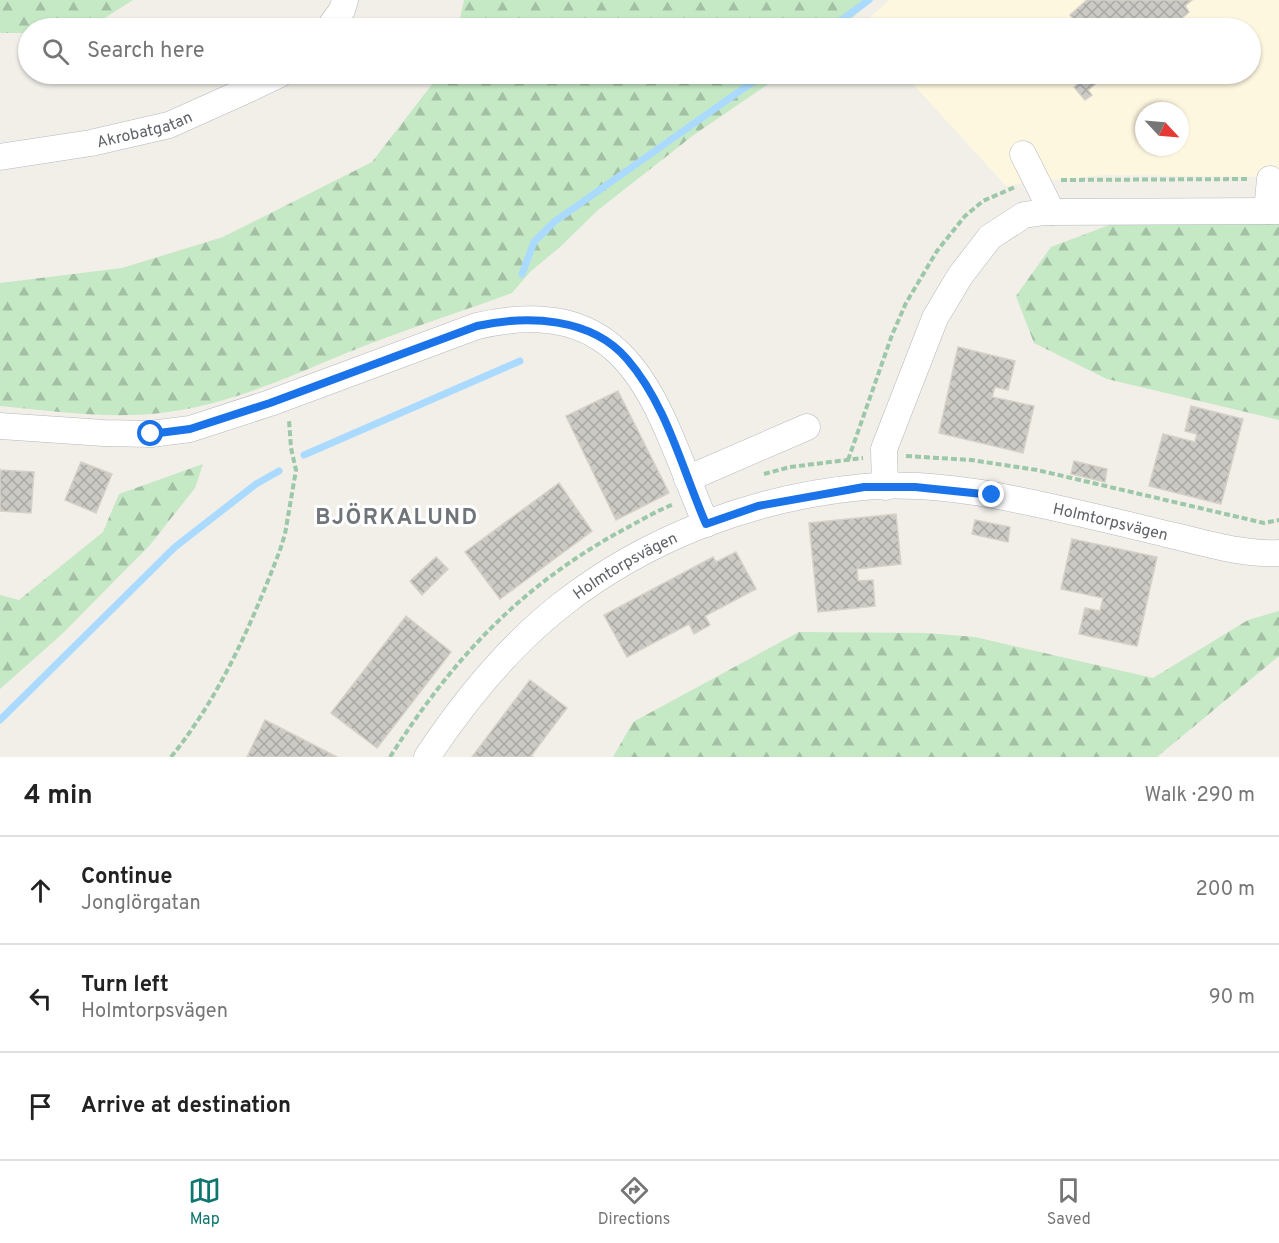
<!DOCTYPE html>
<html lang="en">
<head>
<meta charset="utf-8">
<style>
  :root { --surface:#fff; --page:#f6f6f6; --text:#222; --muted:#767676; --line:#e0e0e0; --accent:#0f766e }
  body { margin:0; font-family:Overpass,sans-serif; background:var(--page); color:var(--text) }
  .compass { position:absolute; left:1135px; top:102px; width:54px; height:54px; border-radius:50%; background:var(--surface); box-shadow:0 2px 4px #0004; rotate:116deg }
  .stop { position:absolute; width:18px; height:18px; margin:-14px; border:4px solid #1a73e8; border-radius:50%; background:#fff }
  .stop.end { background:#1a73e8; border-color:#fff; box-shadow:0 2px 6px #0008 }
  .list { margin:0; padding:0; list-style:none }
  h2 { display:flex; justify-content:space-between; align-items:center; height:78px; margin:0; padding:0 24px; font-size:26px }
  h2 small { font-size:20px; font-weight:400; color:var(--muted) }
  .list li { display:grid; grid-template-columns:39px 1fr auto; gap:18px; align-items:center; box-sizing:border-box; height:108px; padding:0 24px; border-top:2px solid var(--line) }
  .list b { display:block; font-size:22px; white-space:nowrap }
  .list p { margin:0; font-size:20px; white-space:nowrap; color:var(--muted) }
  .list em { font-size:20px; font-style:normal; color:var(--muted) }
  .icon { flex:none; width:33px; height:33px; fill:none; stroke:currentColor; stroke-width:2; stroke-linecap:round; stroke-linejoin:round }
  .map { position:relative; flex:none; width:1279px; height:757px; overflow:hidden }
  .search { position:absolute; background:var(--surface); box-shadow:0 2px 4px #0004; left:18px; right:18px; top:18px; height:66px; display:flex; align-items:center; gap:15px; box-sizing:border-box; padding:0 21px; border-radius:33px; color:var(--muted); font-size:22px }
  .sheet { height:402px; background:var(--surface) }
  nav { display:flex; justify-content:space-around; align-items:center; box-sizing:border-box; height:84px; border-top:2px solid var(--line); background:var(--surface); font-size:16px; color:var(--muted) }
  nav a { display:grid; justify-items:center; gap:3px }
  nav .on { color:var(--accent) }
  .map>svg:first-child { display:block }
  .commercial { fill:#fef7e0; fill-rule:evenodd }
  .forest { fill:url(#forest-firs) }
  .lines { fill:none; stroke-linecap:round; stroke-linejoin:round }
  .stream { stroke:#aadaff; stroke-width:7 }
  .building { fill:url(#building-cross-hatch); stroke:#d6d1c6; stroke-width:1.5 }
  .minor-casing { stroke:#b5b8bc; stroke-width:27 }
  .path { stroke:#9cc7a9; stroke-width:4; stroke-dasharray:6 3; stroke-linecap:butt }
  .minor { stroke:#fff; stroke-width:26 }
  .route { stroke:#1a73e8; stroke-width:8 }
  .labels { text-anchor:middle; stroke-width:6; stroke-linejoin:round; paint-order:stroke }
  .street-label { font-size:16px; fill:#5f6368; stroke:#fff }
  .district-label { font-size:22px; font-weight:bold; letter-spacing:1.5px; fill:#70757a; stroke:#fff }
</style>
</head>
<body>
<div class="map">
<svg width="1279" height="757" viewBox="0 0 1279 757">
  <defs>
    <pattern id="forest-firs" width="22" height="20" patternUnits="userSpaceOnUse" patternTransform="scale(1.5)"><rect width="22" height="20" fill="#c5e8c5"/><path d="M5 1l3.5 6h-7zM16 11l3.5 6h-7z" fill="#a3c0a4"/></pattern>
    <pattern id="building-cross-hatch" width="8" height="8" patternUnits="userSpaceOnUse" patternTransform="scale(1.5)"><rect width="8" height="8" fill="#cccac5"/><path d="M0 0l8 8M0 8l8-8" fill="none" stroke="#a9a8a4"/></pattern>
  </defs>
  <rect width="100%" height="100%" fill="#f1efe8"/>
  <path class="commercial" d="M889 0H1279V177L1106 175 1029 182 1006 186 904 74H1250V28H863L861 26ZM1144 111H1180V147H1144Z"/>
  <g class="forest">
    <polygon points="0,0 133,0 89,28 28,28 28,33 0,33"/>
    <polygon points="464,0 873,0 840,28 458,28"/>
    <path d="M440 74H783L695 134 598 210 560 247 530 272 512 293C458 313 403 330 349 352 290 376 232 404 168 412 113 420 55 411 0 406V283L122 268 223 237 372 162Z"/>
    <polygon points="1279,218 1279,420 1107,379 1034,343 1016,296 1051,247 1120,221"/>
    <polygon points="203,464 195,488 150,545 62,634 0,689 0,595 19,600 103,532 119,494"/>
    <polygon points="1279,611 1279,656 1157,757 613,757 633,722 799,632 926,633 975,637 1153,678 1248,620"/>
  </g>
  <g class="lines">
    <g class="stream">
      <polyline points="830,28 869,0"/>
      <polyline points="522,274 534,242 554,222 764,74"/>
      <polyline points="304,455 520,361"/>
      <polyline points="0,720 175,547 256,484 279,471"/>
    </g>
  </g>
  <g class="building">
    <polygon points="1087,0 1192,0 1185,6 1189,12 1170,28 1082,28 1070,15"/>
    <polygon points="1091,74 1107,75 1088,90 1092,95 1085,100 1074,87"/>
    <polygon points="958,347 1015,361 1008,390 995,387 992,397 1034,406 1023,453 939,433"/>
    <polygon points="618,391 669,493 616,520 566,416"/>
    <polygon points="1191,406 1243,419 1221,504 1149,486 1163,434 1195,442 1197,434 1185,431"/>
    <polygon points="1074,461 1107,469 1105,482 1071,474"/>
    <polygon points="81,462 112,474 96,513 65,500"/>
    <polygon points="0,470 34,472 31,513 0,511"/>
    <polygon points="559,483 592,531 500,599 465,552"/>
    <polygon points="896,514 901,564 857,569 858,581 873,580 875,606 818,612 809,523"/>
    <polygon points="975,520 1010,527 1008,542 972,534"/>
    <polygon points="1072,539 1157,557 1137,646 1079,634 1085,608 1100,611 1103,598 1061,589"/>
    <polygon points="736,552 756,589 705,616 710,625 694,634 689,624 627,657 604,615 713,557 716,562"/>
    <polygon points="436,557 448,569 422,595 410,581"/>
    <polygon points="406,616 451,652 377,748 331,713"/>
    <polygon points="530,680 567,708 531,756 533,757 472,757"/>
    <polygon points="265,720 337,757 247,757"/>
  </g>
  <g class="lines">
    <g class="minor-casing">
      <g id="minor">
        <polyline points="329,28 342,10 345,0"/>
        <polyline points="1023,154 1052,212"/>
        <path id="s1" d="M0 157 91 143 169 125 247 90 280 74"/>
        <polyline points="1267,211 1270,179"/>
        <path d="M0 426 104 433 151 434 190 429 270 403 477 326C636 289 657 410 706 524"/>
        <polyline points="687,479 807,427"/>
        <polyline points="885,487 884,449 935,318 960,276 990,237 1024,215 1045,212 1279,211"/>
        <path id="s2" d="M427 757C464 701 507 648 560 606 646 538 754 497 864 487 905 483 952 488 993 495 1051 506 1109 520 1166 534 1203 542 1241 555 1279 553"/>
      </g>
    </g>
    <g class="path">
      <polyline points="1061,180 1248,179"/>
      <polyline points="906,456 971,460 1037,470 1264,523 1279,520"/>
      <polyline points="848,460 892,335 906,303 937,251 965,216 983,201 1015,187"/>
      <polyline points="764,474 790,467 863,458"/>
      <path d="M171 757C220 697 253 621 280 550L285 534 296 470 291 448 289 420"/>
      <path d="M390 757C452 660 519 587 621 531 638 522 656 511 674 504"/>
    </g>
    <use href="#minor" class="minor"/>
  </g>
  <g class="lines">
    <path class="route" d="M151 434 190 429 270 403 477 326C527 315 591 317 627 359 667 405 682 469 706 524L758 506 864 487H915L992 495"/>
  </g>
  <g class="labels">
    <g class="street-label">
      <text dy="6" stroke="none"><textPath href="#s1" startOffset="147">Akrobatgatan</textPath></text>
      <text dy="6" stroke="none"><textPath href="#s2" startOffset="783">Holmtorpsvägen</textPath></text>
      <text dy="6" stroke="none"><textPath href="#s2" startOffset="279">Holmtorpsvägen</textPath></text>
    </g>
    <g class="district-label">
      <text x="397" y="524">BJÖRKALUND</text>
    </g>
  </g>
</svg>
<svg class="compass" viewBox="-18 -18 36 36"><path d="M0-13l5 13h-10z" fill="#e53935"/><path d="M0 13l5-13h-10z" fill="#767676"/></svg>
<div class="stop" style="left:151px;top:434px"></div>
<div class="stop end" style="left:992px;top:495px"></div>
<div class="search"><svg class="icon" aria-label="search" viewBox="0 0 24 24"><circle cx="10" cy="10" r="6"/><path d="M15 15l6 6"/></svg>Search here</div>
</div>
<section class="sheet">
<h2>4 min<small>Walk · 290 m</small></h2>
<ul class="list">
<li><svg class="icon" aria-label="ahead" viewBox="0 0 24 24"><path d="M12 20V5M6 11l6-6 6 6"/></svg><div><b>Continue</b><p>Jonglörgatan</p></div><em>200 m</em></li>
<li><svg class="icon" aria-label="left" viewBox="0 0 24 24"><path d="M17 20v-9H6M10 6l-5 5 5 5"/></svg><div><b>Turn left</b><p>Holmtorpsvägen</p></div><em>90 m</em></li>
<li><svg class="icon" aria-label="arrive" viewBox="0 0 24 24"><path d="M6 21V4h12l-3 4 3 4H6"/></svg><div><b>Arrive at destination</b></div></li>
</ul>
</section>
<nav>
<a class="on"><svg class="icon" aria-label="map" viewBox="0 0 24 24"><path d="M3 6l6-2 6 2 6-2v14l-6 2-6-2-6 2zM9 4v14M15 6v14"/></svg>Map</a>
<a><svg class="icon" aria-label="directions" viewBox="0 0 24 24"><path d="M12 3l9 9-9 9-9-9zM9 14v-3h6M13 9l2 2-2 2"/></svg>Directions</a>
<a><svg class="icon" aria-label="saved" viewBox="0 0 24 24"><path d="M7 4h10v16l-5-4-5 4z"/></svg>Saved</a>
</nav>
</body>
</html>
